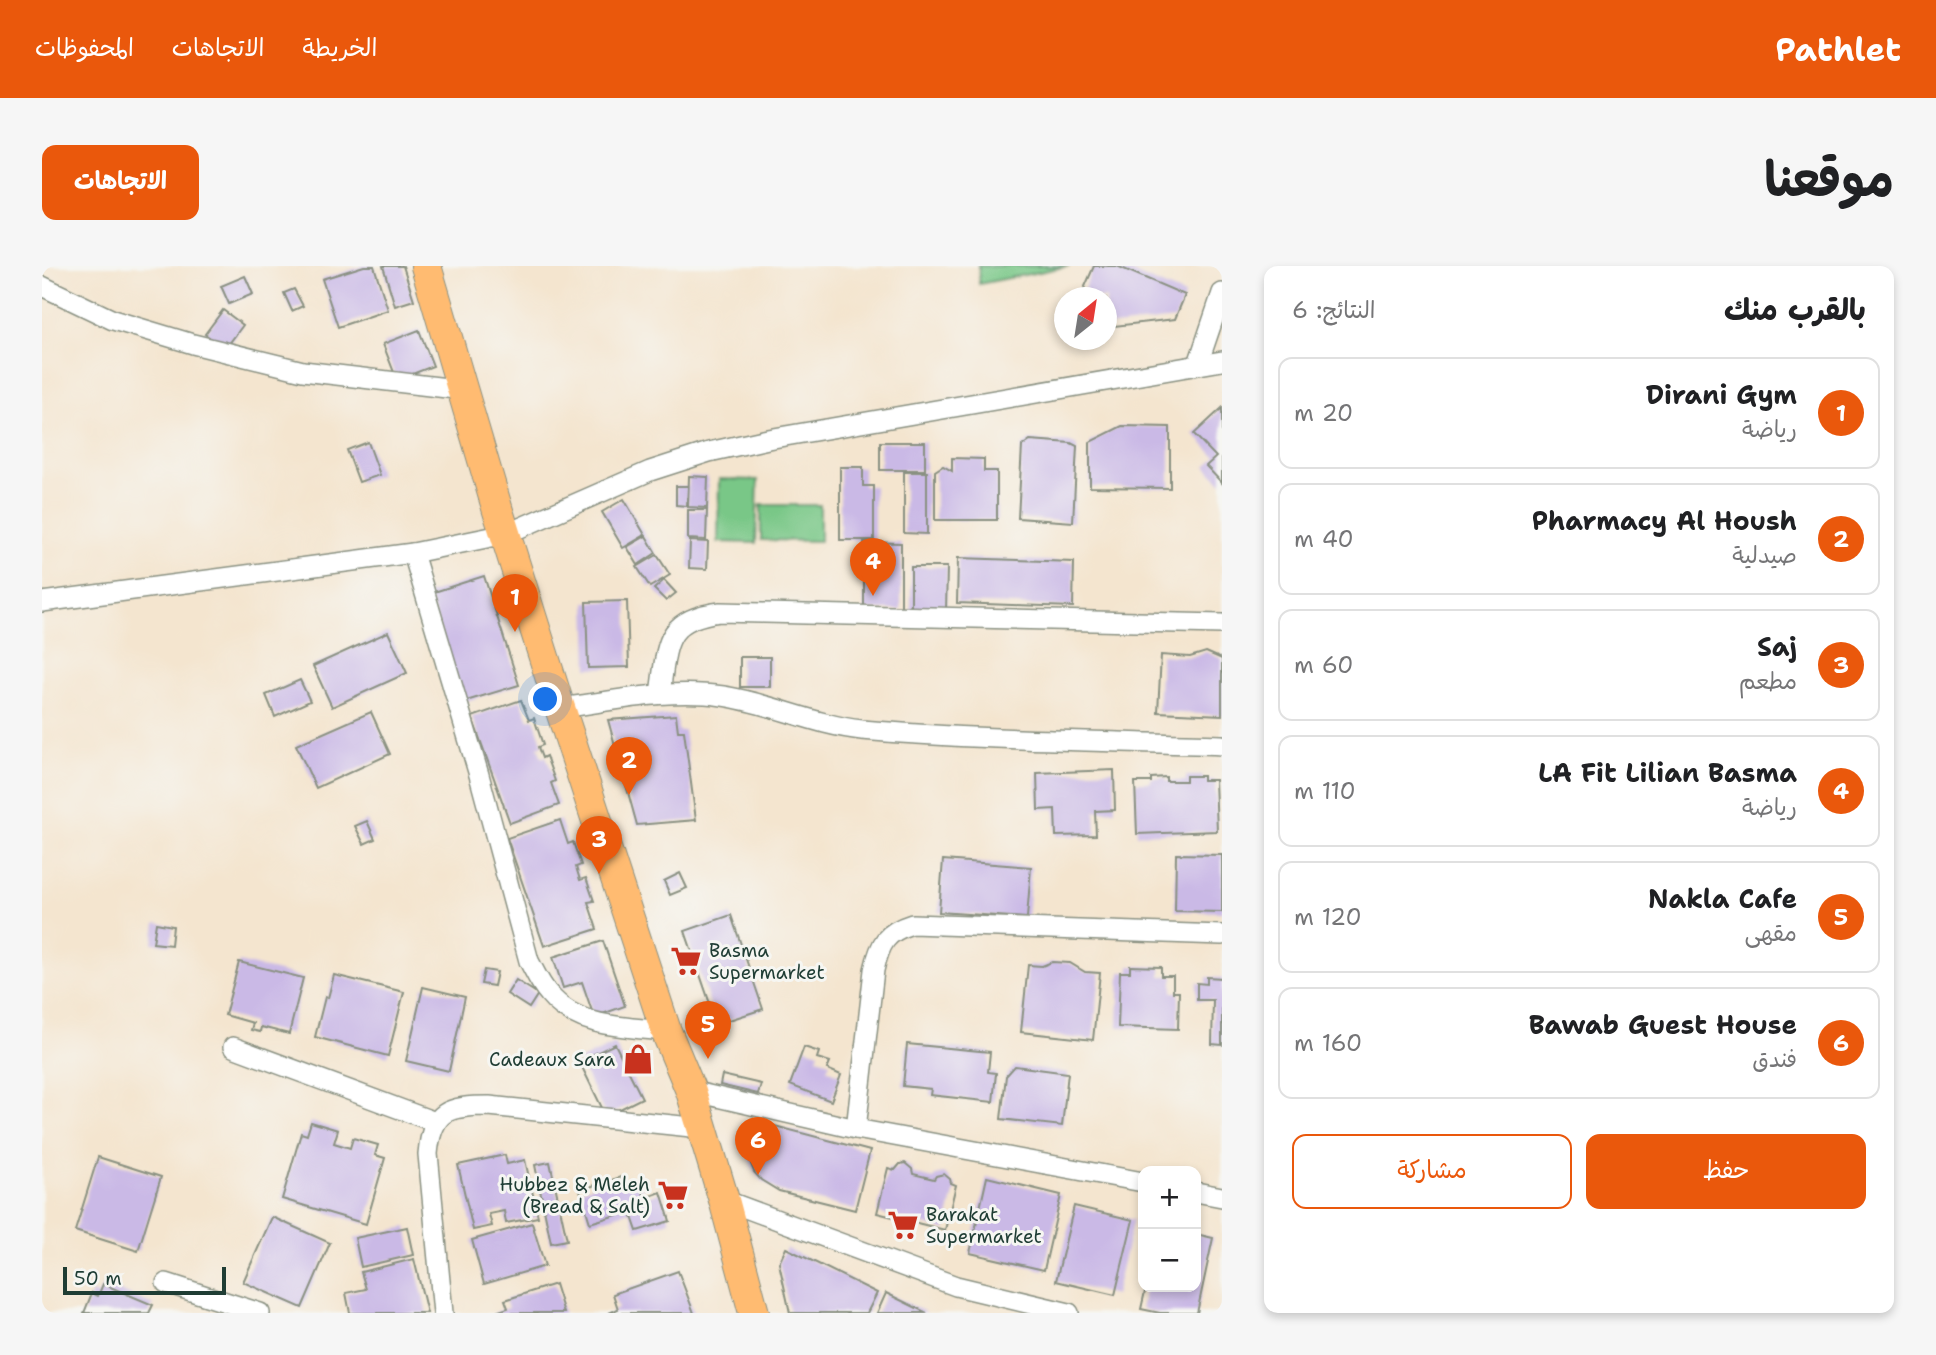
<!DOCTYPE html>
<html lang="ar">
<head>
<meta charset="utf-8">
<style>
  :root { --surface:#fff; --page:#f6f6f6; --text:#202124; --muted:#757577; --line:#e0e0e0; --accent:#ea580c }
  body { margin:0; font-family:"Shantell Sans","Playpen Sans Arabic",sans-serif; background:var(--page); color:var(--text); direction:rtl }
  .controls { position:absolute; right:21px; bottom:21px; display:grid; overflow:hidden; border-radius:14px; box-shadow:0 4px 10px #0003 }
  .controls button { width:63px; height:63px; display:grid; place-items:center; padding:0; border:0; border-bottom:2px solid var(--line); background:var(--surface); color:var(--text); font:35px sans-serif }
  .compass { position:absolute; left:1012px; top:21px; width:63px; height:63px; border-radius:50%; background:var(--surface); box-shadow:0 4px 10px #0003; rotate:30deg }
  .scale { position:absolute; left:21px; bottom:18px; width:163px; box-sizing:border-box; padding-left:7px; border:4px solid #1f3d34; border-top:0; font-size:19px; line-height:24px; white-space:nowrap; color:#1f3d34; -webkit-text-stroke:5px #f6f6f2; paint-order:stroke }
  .you { position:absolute; left:504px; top:434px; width:24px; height:24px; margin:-18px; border:5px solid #fff; border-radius:50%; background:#1a73e8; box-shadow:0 0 0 10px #1a73e833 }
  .badge { display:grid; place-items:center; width:46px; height:46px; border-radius:50%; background:var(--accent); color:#fff; font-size:23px; font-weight:700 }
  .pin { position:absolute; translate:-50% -58px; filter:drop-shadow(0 2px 4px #0008) }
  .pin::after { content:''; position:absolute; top:37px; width:24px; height:21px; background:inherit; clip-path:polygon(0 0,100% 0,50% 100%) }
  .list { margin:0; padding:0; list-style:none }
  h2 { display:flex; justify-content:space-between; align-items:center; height:91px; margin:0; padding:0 28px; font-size:30px }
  h2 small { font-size:23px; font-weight:400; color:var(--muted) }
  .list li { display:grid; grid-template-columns:46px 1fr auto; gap:21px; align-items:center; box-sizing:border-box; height:112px; margin:0 14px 14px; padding:0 14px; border:2px solid var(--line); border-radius:14px }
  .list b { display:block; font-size:26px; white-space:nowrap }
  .list p { margin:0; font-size:23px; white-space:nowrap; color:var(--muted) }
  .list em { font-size:23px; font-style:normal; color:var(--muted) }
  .actions { display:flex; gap:14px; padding:21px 28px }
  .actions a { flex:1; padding:16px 0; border:2px solid var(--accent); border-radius:14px; text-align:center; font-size:24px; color:var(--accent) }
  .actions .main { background:var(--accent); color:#fff }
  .map { position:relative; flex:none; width:1180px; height:1047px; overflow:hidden; direction:ltr; border-radius:14px }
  header { display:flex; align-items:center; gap:42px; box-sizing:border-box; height:98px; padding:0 35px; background:var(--accent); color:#fff }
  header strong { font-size:33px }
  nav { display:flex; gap:38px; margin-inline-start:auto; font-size:24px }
  .intro { display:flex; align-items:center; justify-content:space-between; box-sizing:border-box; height:168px; padding:0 42px }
  h1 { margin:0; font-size:49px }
  .button { padding:18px 32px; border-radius:14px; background:var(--accent); color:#fff; font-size:24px; font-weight:700 }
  main { display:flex; gap:42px; padding:0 42px }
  aside { flex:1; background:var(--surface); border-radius:14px; box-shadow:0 4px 10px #0003 }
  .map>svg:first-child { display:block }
  .green { fill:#79c787; stroke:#4c825e; stroke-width:2 }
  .building { fill:#cab9e6 }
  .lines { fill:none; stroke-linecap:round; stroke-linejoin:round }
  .street-casing { stroke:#8a9182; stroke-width:22 }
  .primary-casing { stroke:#8a9182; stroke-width:32 }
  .street { stroke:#fff; stroke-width:19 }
  .primary { stroke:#ffbb71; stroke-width:30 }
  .labels { text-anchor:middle; stroke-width:6; stroke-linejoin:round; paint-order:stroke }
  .poi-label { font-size:19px; fill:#1f3d34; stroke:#f6f6f2; text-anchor:start }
</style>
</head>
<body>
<header>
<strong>Pathlet</strong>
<nav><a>الخريطة</a><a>الاتجاهات</a><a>المحفوظات</a></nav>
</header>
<div class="intro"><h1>موقعنا</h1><a class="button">الاتجاهات</a></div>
<main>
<aside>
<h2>بالقرب منك<small>النتائج: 6</small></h2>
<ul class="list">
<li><span class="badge">1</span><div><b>Dirani Gym</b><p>رياضة</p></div><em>20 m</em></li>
<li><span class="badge">2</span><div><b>Pharmacy Al Housh</b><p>صيدلية</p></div><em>40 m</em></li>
<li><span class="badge">3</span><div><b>Saj</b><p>مطعم</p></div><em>60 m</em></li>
<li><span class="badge">4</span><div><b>LA Fit Lilian Basma</b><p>رياضة</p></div><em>110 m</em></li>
<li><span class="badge">5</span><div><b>Nakla Cafe</b><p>مقهى</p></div><em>120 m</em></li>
<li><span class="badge">6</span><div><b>Bawab Guest House</b><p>فندق</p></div><em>160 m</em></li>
</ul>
<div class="actions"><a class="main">حفظ</a><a>مشاركة</a></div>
</aside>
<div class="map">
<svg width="1180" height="1047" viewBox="0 0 1180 1047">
  <rect width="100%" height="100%" fill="#f6f6f2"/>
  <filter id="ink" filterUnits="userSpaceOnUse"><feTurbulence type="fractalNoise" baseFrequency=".0143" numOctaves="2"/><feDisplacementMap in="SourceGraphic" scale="14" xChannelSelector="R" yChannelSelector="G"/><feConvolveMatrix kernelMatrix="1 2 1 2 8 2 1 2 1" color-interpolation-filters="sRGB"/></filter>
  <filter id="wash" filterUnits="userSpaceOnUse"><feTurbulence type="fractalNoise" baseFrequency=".00686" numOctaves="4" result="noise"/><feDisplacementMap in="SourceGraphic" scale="28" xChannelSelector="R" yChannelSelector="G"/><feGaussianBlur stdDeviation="1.57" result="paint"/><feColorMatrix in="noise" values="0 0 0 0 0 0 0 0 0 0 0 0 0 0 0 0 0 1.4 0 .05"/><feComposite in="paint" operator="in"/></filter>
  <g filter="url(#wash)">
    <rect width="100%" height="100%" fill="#f4e5cf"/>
    <g class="green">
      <polygon points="937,0 1027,0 937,18"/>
      <polygon points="677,213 716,214 714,277 676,276"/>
      <polygon points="719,239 778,239 778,275 719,274"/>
    </g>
    <g id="blocks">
      <g class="building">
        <polygon points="322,0 332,0 346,44 296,61 280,13"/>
        <polygon points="341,0 361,0 372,34 353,40"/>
        <polygon points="1052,0 1075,0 1143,29 1133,53 1064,61 1064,32 1038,32"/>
        <polygon points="203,10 211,28 187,38 179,20"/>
        <polygon points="252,23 261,40 250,45 242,27"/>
        <polygon points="181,44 201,59 183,83 163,68"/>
        <polygon points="377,64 391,100 355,114 341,78"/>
        <polygon points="1180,142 1180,217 1164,200 1174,191 1152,168"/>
        <polygon points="1080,160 1128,161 1128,222 1048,221 1048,176"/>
        <polygon points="988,174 1029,177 1035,180 1031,256 976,252 980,180"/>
        <polygon points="326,176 338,209 317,216 305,184"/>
        <rect x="838" y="176" width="45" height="28"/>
        <polygon points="910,192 942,193 942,205 955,205 955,254 893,254 893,205 901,200 910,205"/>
        <polygon points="798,201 821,201 821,220 832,220 832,274 798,274"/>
        <polygon points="862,206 885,206 885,268 862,267"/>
        <polygon points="647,210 666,211 665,242 646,241"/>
        <polygon points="634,220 646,220 645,240 634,239"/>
        <polygon points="582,233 603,269 581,282 560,246"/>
        <polygon points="646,244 665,244 664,274 646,273"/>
        <polygon points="604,270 614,287 596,299 585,281"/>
        <polygon points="648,275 666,276 665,303 647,302"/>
        <polygon points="822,276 859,277 859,344 822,344"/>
        <polygon points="615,289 628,309 608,321 595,301"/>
        <polygon points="916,292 1032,296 1031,341 915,337"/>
        <polygon points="869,301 905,301 904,345 869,345"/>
        <polygon points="442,310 477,419 421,436 386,328"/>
        <polygon points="622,314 634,327 624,335 612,323"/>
        <polygon points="585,335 587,401 546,402 544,336"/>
        <polygon points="346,366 365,407 290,441 271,400"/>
        <polygon points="1164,386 1180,393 1180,449 1116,446 1119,389 1148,391"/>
        <rect x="698" y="391" width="30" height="30"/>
        <polygon points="258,414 268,435 233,451 224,429"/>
        <polygon points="479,434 487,454 492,452 501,479 496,481 500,492 504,490 513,515 509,517 517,539 468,557 430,451"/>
        <polygon points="329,446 348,488 274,522 254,479"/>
        <polygon points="634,449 636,465 642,465 654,554 595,559 566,454"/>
        <polygon points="1072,504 1073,544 1053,545 1054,569 1014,570 1013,543 996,544 995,507"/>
        <polygon points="1144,510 1161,510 1161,514 1173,514 1175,565 1095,568 1093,516 1109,516 1109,512 1124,511 1124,515 1144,515"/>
        <polygon points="518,554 526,578 531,576 539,599 534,601 538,614 544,612 552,635 546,636 555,663 502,680 465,572"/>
        <polygon points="325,555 333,573 322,578 313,560"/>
        <polygon points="1134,588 1180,589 1180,646 1133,645"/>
        <polygon points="901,594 989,601 985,652 897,646"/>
        <polygon points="638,607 645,622 628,629 622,615"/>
        <polygon points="689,649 721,743 675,758 643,665"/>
        <polygon points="114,657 131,660 129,679 111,677"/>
        <polygon points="561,675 583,740 552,751 540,716 521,722 511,691"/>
        <polygon points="197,696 261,712 247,768 219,761 218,766 209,764 211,757 183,749"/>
        <polygon points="1010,696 1028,697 1043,706 1058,707 1051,774 979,766 986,699 1000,700"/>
        <polygon points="1088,700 1119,701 1119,710 1131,710 1131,726 1137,726 1136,763 1076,761 1078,706 1088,706"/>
        <polygon points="442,704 455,706 452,720 439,718"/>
        <polygon points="292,709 362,726 346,790 273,771 283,731 286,732"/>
        <polygon points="1165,711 1180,712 1180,779 1170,778 1171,734 1155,734 1155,717 1165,718"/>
        <polygon points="474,714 496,728 487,742 465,728"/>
        <polygon points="381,721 423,731 407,805 364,795"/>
        <polygon points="573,778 600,832 564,850 537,795"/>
        <polygon points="865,778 948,786 946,806 954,807 951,836 888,829 889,823 861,820"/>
        <polygon points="762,781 777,786 775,792 788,796 785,803 799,809 789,835 748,819"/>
        <polygon points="973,800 1026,807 1020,860 959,853 964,810"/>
        <polygon points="680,809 719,818 716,828 678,819"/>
        <polygon points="710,854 828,885 813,944 737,925 719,914 712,906 705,887 704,876"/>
        <polygon points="269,856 296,864 292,877 308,882 311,872 336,879 333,889 343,892 324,958 240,933 259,867 265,869"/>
        <polygon points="463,889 465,898 483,894 496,951 464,957 462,945 447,948 450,960 431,964 416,899"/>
        <polygon points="56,891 119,911 96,985 33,965"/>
        <polygon points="508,896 525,974 509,977 493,899"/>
        <polygon points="863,897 870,903 871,908 892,913 894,910 902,908 908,913 909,917 914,919 903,964 835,947 846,902 853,904 858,898"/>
        <polygon points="579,911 582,920 598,916 603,932 619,926 628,955 595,965 588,945 548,957 538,924"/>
        <polygon points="945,911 1019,929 1002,1004 928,987"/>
        <polygon points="1032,940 1091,954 1073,1029 1014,1015"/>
        <polygon points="230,951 288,977 260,1042 201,1016"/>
        <polygon points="490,957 503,1000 442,1018 430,974"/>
        <polygon points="365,961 371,989 319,1001 313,972"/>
        <polygon points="1154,968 1171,972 1155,1047 1118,1047 1099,1043 1104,1021 1154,1021"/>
        <polygon points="744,982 835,1027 825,1047 748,1047 737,997"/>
        <polygon points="372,993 385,1047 308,1047 304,1027 324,1023 319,1006"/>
        <polygon points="636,1005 652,1047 567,1047 576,1043 571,1028"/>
        <polygon points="61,1018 111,1039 107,1047 42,1047 50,1027 56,1030"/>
        <polygon points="513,1018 522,1047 451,1047 466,1042 463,1034"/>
        <polygon points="844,1027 885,1047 835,1047"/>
      </g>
    </g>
  </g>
  <g filter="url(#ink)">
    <use href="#blocks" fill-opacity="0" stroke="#8a9182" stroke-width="2"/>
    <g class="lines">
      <g class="street-casing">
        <g id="street">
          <polyline points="0,20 71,54 151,78 261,105 422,124"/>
          <polyline points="1156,98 1180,27"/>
          <path d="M371 287 437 509 487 695C493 706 498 718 507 728 534 762 585 761 624 765"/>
          <polyline points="0,336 371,287 464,268 608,205 667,186 726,173 1180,95"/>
          <path d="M618 428C625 380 621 353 678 346L1180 358"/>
          <path d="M518 442C572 435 627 422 681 430 728 437 773 459 820 464 940 474 1060 475 1180 479"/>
          <polyline points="191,781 393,856"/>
          <polyline points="649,825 814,863 1101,916"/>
          <path d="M814 863 832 704C838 677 844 666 870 658L1180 669"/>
          <polyline points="1154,926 1180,931"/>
          <polyline points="682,934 914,1020 1027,1047"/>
          <polyline points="124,1017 218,1047"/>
          <path d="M401 1047 386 888C390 844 406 840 447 840L659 862"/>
        </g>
      </g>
      <g class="primary-casing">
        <polyline id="primary" points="384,0 456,245 518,442 624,765 649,825 682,934 712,1047"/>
      </g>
      <use href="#street" class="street"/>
      <use href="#primary" class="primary"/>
    </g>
  </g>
  <defs>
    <g id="supermarket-bare" transform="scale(2.415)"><path d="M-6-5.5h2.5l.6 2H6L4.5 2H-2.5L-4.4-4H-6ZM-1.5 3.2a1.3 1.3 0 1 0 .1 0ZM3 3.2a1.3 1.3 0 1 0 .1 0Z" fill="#c8321e" stroke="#f6f6f2" stroke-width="2.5" paint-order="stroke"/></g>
    <g id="shop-bare" transform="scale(2.415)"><path d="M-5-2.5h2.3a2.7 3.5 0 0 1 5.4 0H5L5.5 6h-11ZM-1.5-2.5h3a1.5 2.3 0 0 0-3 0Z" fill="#c8321e" stroke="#f6f6f2" stroke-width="2.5" paint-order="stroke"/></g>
  </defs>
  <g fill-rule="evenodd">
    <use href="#supermarket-bare" x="644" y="695"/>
    <use href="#shop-bare" x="596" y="793"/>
    <use href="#supermarket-bare" x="631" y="929"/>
    <use href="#supermarket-bare" x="861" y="959"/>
  </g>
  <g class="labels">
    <g class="poi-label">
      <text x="667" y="691">Basma<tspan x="667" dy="22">Supermarket</tspan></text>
      <text x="573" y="800" text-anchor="end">Cadeaux Sara</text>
      <text x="608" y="925" text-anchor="end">Hubbez &amp; Meleh<tspan x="608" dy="22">(Bread &amp; Salt)</tspan></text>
      <text x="884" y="955">Barakat<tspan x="884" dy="22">Supermarket</tspan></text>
    </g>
  </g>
</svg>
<div class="controls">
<button>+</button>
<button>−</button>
</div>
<svg class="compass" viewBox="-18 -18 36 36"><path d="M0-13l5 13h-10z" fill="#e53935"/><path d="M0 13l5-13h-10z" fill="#757577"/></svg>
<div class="scale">50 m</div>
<div class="you"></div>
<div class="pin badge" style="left:473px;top:366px">1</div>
<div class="pin badge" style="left:587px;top:529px">2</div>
<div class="pin badge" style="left:557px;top:608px">3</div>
<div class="pin badge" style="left:831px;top:330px">4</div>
<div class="pin badge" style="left:666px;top:793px">5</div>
<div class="pin badge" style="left:716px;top:909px">6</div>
</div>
</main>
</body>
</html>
